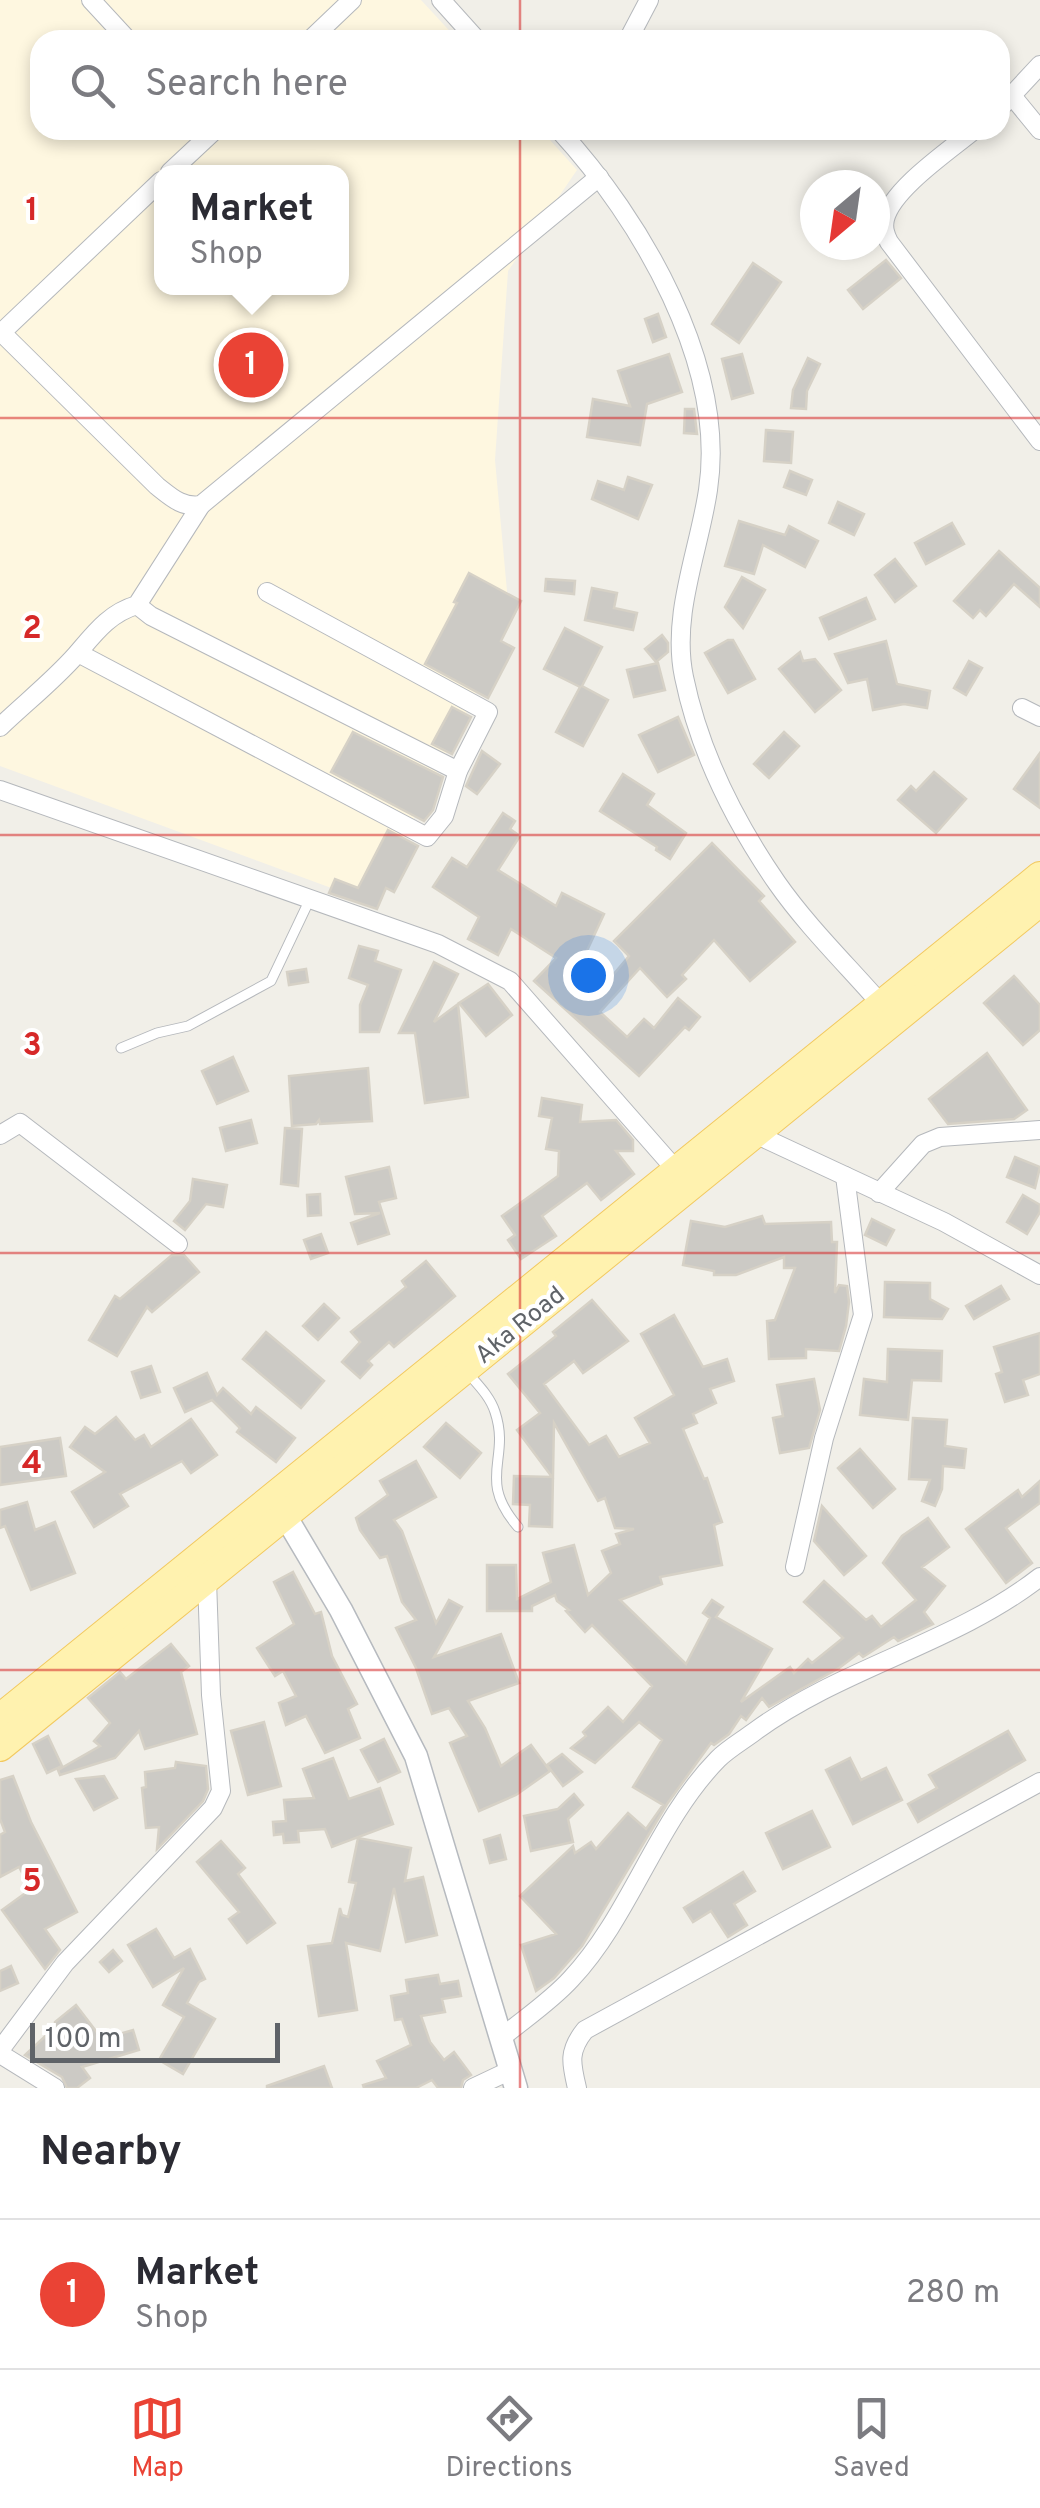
<!DOCTYPE html>
<html lang="en">
<head>
<meta charset="utf-8">
<style>
  :root { --surface:#fff; --page:#f2f2f3; --text:#2b2b33; --muted:#7c7c81; --line:#e1e1e2; --accent:#ea4335 }
  body { margin:0; font-family:Overpass,sans-serif; background:var(--page); color:var(--text) }
  .compass { position:absolute; left:800px; top:170px; width:90px; height:90px; border-radius:50%; background:var(--surface); box-shadow:0 5px 15px #0003; rotate:209deg }
  .scale { position:absolute; left:30px; bottom:25px; width:250px; box-sizing:border-box; padding-left:10px; border:5px solid #5f6368; border-top:0; font-size:28px; line-height:35px; white-space:nowrap; color:#5f6368; -webkit-text-stroke:8px #fff; paint-order:stroke }
  .you { position:absolute; left:588px; top:975px; width:35px; height:35px; margin:-25px; border:8px solid #fff; border-radius:50%; background:#1a73e8; box-shadow:0 0 0 15px #1a73e833 }
  .badge { display:grid; place-items:center; width:65px; height:65px; border-radius:50%; background:var(--accent); color:#fff; font-size:32px; font-weight:700 }
  .pin { position:absolute; translate:-50% -50%; border:5px solid #fff; box-shadow:0 2px 10px #0006 }
  .popup { position:absolute; left:154px; top:165px; width:195px; height:130px; box-sizing:border-box; display:grid; place-content:center; border-radius:20px; background:var(--surface); filter:drop-shadow(0 2px 8px #0005); font-size:32px; white-space:nowrap; color:var(--muted) }
  .popup b { font-size:38px; color:var(--text) }
  .popup::after { content:''; position:absolute; left:50%; top:100%; margin-left:-20px; border:20px solid transparent; border-top-color:var(--surface) }
  .list { margin:0; padding:0; list-style:none }
  h2 { display:flex; justify-content:space-between; align-items:center; height:130px; margin:0; padding:0 40px; font-size:42px }
  h2 small { font-size:32px; font-weight:400; color:var(--muted) }
  .list li { display:grid; grid-template-columns:65px 1fr auto; gap:30px; align-items:center; box-sizing:border-box; height:150px; padding:0 40px; border-top:2px solid var(--line) }
  .list b { display:block; font-size:38px; white-space:nowrap }
  .list p { margin:0; font-size:32px; white-space:nowrap; color:var(--muted) }
  .list em { font-size:32px; font-style:normal; color:var(--muted) }
  .icon { flex:none; width:55px; height:55px; fill:none; stroke:currentColor; stroke-width:2; stroke-linecap:round; stroke-linejoin:round }
  .map { position:relative; flex:none; width:1040px; height:2088px; overflow:hidden }
  .search { position:absolute; background:var(--surface); box-shadow:0 5px 15px #0003; left:30px; right:30px; top:30px; height:110px; display:flex; align-items:center; gap:25px; box-sizing:border-box; padding:0 35px; border-radius:30px; color:var(--muted); font-size:38px }
  .sheet { height:280px; background:var(--surface) }
  nav { display:flex; justify-content:space-around; align-items:center; box-sizing:border-box; height:140px; border-top:2px solid var(--line); background:var(--surface); font-size:28px; color:var(--muted) }
  nav a { display:grid; justify-items:center; gap:5px }
  nav .on { color:var(--accent) }
  .map>svg:first-child { display:block }
  .commercial { fill:#fef7e0; fill-rule:evenodd }
  .building { fill:#cccac5; stroke:#d6d1c6; stroke-width:2.5 }
  .lines { fill:none; stroke-linecap:round; stroke-linejoin:round }
  .lane-casing { stroke:#b5b8bc; stroke-width:11 }
  .street-casing { stroke:#b5b8bc; stroke-width:20 }
  .secondary-casing { stroke:#b6babf; stroke-width:25 }
  .primary-casing { stroke:#f2c960; stroke-width:30 }
  .lane { stroke:#fff; stroke-width:9 }
  .street { stroke:#fff; stroke-width:18 }
  .secondary { stroke:#fff; stroke-width:22 }
  .primary { stroke:#fff2af; stroke-width:28 }
  .grid { fill:none; stroke:#d62828; stroke-width:2.5; stroke-opacity:0.55 }
  .labels { text-anchor:middle; stroke-width:8; stroke-linejoin:round; paint-order:stroke }
  .street-label { font-size:25px; fill:#5f6368; stroke:#fff }
  .grid-label { font-size:32px; text-anchor:middle; font-weight:bold; fill:#d62828; stroke:#fff; stroke-width:8; stroke-linejoin:round; paint-order:stroke }
</style>
</head>
<body>
<div class="map">
<svg width="1040" height="2088" viewBox="0 0 1040 2088">
  <rect width="100%" height="100%" fill="#f1efe8"/>
  <path class="commercial" d="M0 0H421L458 40H40V130H541L577 170 508 271 495 460 510 624 372 903 0 766ZM161 172H341V288H161Z"/>
  <g class="building">
    <polygon points="886,260 901,278 863,309 848,290"/>
    <polygon points="753,263 781,282 739,343 712,324"/>
    <polygon points="658,314 666,337 653,342 645,319"/>
    <polygon points="669,354 682,392 647,404 640,445 587,437 593,399 630,406 618,371"/>
    <polygon points="742,354 753,393 732,399 722,359"/>
    <polygon points="808,358 820,364 807,391 806,409 791,408 793,390"/>
    <polygon points="685,409 694,409 697,434 684,433"/>
    <polygon points="766,430 793,432 791,463 764,461"/>
    <polygon points="790,471 812,480 806,495 784,487"/>
    <polygon points="628,477 652,485 638,519 592,499 598,481 624,490"/>
    <polygon points="838,502 864,514 854,535 829,523"/>
    <polygon points="739,521 785,535 789,526 818,541 805,567 763,545 754,574 725,566"/>
    <polygon points="952,523 964,544 926,564 915,543"/>
    <polygon points="999,551 1040,588 1040,607 1014,584 986,616 980,610 973,618 954,601"/>
    <polygon points="895,559 916,586 895,602 875,575"/>
    <polygon points="469,573 521,601 501,641 514,648 488,698 425,664 457,603 454,602"/>
    <polygon points="742,577 765,590 743,628 725,607"/>
    <polygon points="546,579 575,581 574,594 545,591"/>
    <polygon points="592,588 617,593 614,608 637,613 633,630 585,620"/>
    <polygon points="866,598 875,619 829,639 820,618"/>
    <polygon points="565,628 602,647 582,686 608,700 583,746 556,732 580,687 544,669"/>
    <polygon points="662,635 668,643 668,652 656,662 645,649"/>
    <polygon points="728,640 733,640 755,679 728,693 705,653"/>
    <polygon points="886,641 897,684 930,691 927,708 904,704 873,710 867,679 848,683 835,654"/>
    <polygon points="800,652 803,661 815,659 841,690 815,712 779,669"/>
    <polygon points="969,661 982,668 966,695 954,688"/>
    <polygon points="658,663 665,690 634,697 627,670"/>
    <polygon points="452,707 471,717 452,754 432,744"/>
    <polygon points="678,717 694,755 658,772 639,735"/>
    <polygon points="353,732 443,777 433,810 424,821 331,772"/>
    <polygon points="784,732 799,746 769,778 754,764"/>
    <polygon points="482,751 500,764 477,794 466,786"/>
    <polygon points="1040,753 1040,808 1014,789"/>
    <polygon points="934,772 966,799 936,833 898,800 911,786 916,791"/>
    <polygon points="623,774 654,794 647,805 686,833 670,859 656,850 657,847 600,811"/>
    <polygon points="503,813 515,821 510,829 520,836 498,870 556,906 562,893 604,914 572,983 590,966 607,982 629,956 614,941 712,843 764,896 759,901 795,942 750,981 714,940 682,975 686,979 667,997 640,968 600,1012 627,1037 644,1019 654,1028 678,998 700,1017 689,1030 685,1027 639,1076 534,981 556,958 511,929 498,955 468,939 479,917 433,887 452,858 467,867"/>
    <polygon points="388,830 418,846 394,892 386,888 377,909 329,893 335,879 358,888"/>
    <polygon points="359,946 378,951 375,961 401,970 379,1032 360,1032 360,1005 368,985 349,978"/>
    <polygon points="434,962 458,974 434,1022 458,1004 468,1097 425,1103 415,1033 399,1033"/>
    <polygon points="306,969 308,982 289,985 287,972"/>
    <polygon points="1014,976 1040,1005 1040,1030 1023,1045 984,1003"/>
    <polygon points="488,984 512,1015 486,1036 459,1003"/>
    <polygon points="987,1053 1027,1110 1014,1119 948,1124 929,1099"/>
    <polygon points="233,1057 248,1091 217,1104 202,1071"/>
    <polygon points="368,1068 372,1121 320,1124 319,1120 316,1124 292,1126 289,1076"/>
    <polygon points="542,1098 582,1105 580,1122 616,1120 633,1140 633,1151 616,1151 634,1174 601,1200 587,1183 542,1216 556,1236 521,1259 508,1240 515,1235 502,1216 558,1176 559,1151 546,1149 552,1118 539,1116"/>
    <polygon points="251,1120 257,1143 226,1151 220,1128"/>
    <polygon points="285,1128 302,1129 298,1186 281,1184"/>
    <polygon points="1015,1157 1040,1167 1035,1188 1007,1177"/>
    <polygon points="389,1167 396,1198 379,1202 389,1234 358,1244 351,1223 380,1213 355,1214 346,1177"/>
    <polygon points="193,1179 227,1185 223,1207 206,1204 185,1230 174,1221 190,1201"/>
    <polygon points="320,1194 321,1215 308,1216 307,1195"/>
    <polygon points="1023,1195 1040,1205 1040,1212 1027,1234 1007,1222"/>
    <polygon points="762,1216 765,1224 831,1222 832,1242 837,1242 835,1293 839,1285 847,1286 849,1302 846,1326 839,1351 806,1349 806,1358 769,1359 767,1321 775,1320 795,1268 784,1268 784,1257 736,1275 714,1275 714,1271 683,1265 691,1221 725,1227"/>
    <polygon points="872,1219 894,1230 886,1245 865,1235"/>
    <polygon points="321,1234 328,1253 311,1259 304,1240"/>
    <polygon points="172,1255 184,1255 199,1272 152,1312 147,1307 117,1356 89,1340 115,1296 120,1299"/>
    <polygon points="426,1261 455,1296 394,1347 389,1342 368,1361 372,1365 360,1378 342,1362 360,1342 351,1332 406,1287 402,1281"/>
    <polygon points="885,1282 930,1283 930,1299 948,1309 942,1319 884,1317"/>
    <polygon points="1001,1286 1009,1299 974,1319 966,1306"/>
    <polygon points="592,1300 628,1341 583,1373 574,1361 544,1384 589,1445 606,1436 619,1457 650,1443 635,1418 674,1395 641,1334 674,1315 703,1367 727,1359 734,1381 710,1389 716,1403 693,1414 697,1423 683,1429 704,1479 707,1478 722,1522 714,1525 722,1565 660,1577 662,1584 620,1600 686,1664 710,1618 703,1613 712,1600 723,1607 716,1617 772,1649 741,1702 790,1667 794,1673 808,1659 812,1663 843,1638 804,1602 824,1581 866,1620 872,1616 881,1627 916,1600 883,1563 902,1536 928,1518 949,1547 922,1567 945,1586 924,1612 933,1624 898,1641 894,1637 863,1657 859,1653 839,1668 769,1707 762,1698 746,1720 741,1716 729,1734 714,1745 711,1743 667,1804 582,1946 554,1978 536,1991 521,1945 556,1934 520,1896 573,1846 575,1853 591,1842 596,1849 628,1813 646,1829 663,1805 633,1787 662,1740 639,1722 595,1763 571,1748 586,1736 583,1732 608,1707 623,1722 652,1686 592,1625 585,1632 566,1611 569,1610 557,1601 555,1595 532,1606 532,1611 487,1611 487,1565 516,1565 517,1599 551,1582 543,1553 574,1545 588,1595 611,1573 602,1551 620,1544 616,1534 634,1529 615,1528 605,1498 598,1501 554,1423 552,1527 529,1526 530,1505 513,1504 514,1476 552,1477 517,1430 540,1413 508,1374 556,1336 553,1332"/>
    <polygon points="324,1304 339,1318 318,1340 303,1326"/>
    <polygon points="266,1332 324,1381 301,1408 243,1359"/>
    <polygon points="1040,1333 1040,1374 1023,1380 1028,1395 1005,1402 996,1374 1002,1372 994,1347"/>
    <polygon points="888,1349 942,1351 941,1381 912,1380 908,1420 860,1415 864,1379 887,1382"/>
    <polygon points="151,1366 160,1392 141,1398 132,1372"/>
    <polygon points="207,1373 217,1395 223,1388 251,1414 256,1407 295,1438 276,1462 237,1432 240,1428 212,1400 185,1412 174,1388"/>
    <polygon points="814,1379 820,1410 809,1448 780,1453 773,1418 783,1416 777,1385"/>
    <polygon points="116,1417 135,1440 144,1435 151,1447 191,1419 217,1455 191,1473 182,1461 120,1494 128,1506 94,1527 72,1492 105,1472 70,1447 85,1427 95,1434"/>
    <polygon points="913,1418 947,1420 945,1446 966,1449 964,1468 943,1466 942,1489 935,1506 922,1501 930,1480 909,1479"/>
    <polygon points="446,1423 481,1453 460,1478 424,1447"/>
    <polygon points="60,1438 66,1476 0,1485 0,1447"/>
    <polygon points="860,1449 895,1489 873,1508 838,1468"/>
    <polygon points="416,1461 436,1497 394,1520 402,1531 436,1623 449,1600 462,1607 434,1657 501,1634 519,1683 468,1701 485,1728 501,1766 531,1745 550,1771 516,1795 479,1811 450,1743 467,1736 449,1708 432,1714 416,1668 396,1628 416,1620 402,1602 387,1556 380,1558 360,1530 356,1518 388,1495 380,1481"/>
    <polygon points="1040,1481 1040,1503 1006,1528 1032,1563 1006,1583 966,1529 1018,1490 1022,1497"/>
    <polygon points="27,1502 35,1530 55,1522 75,1573 31,1590 5,1526 0,1528 0,1510"/>
    <polygon points="822,1506 866,1556 844,1575 814,1541"/>
    <polygon points="293,1572 315,1614 321,1612 332,1656 357,1704 348,1709 360,1738 325,1753 306,1716 286,1725 279,1703 296,1696 283,1671 275,1676 257,1648 294,1624 274,1582"/>
    <polygon points="171,1644 189,1666 181,1672 197,1734 145,1749 139,1731 115,1758 60,1775 58,1770 100,1746 94,1741 110,1723 88,1698 120,1672 126,1679"/>
    <polygon points="264,1722 281,1786 248,1795 231,1731"/>
    <polygon points="1008,1731 1025,1760 918,1822 908,1804 937,1788 929,1775"/>
    <polygon points="48,1736 62,1766 47,1773 33,1744"/>
    <polygon points="384,1739 400,1772 378,1782 361,1750"/>
    <polygon points="562,1754 582,1772 563,1786 547,1765"/>
    <polygon points="333,1758 349,1799 380,1788 393,1824 332,1847 325,1829 298,1831 299,1842 284,1843 283,1834 274,1835 273,1822 286,1821 284,1800 314,1798 303,1769"/>
    <polygon points="850,1758 861,1780 886,1768 902,1800 853,1824 826,1770"/>
    <polygon points="176,1762 206,1766 208,1789 203,1801 157,1849 159,1827 146,1828 142,1788 146,1787 145,1772 175,1768"/>
    <polygon points="13,1776 31,1822 77,1912 45,1929 60,1950 45,1969 2,1910 31,1889 19,1867 0,1877 0,1835 5,1832 0,1819 0,1780"/>
    <polygon points="104,1776 117,1798 94,1810 76,1779"/>
    <polygon points="574,1794 583,1805 568,1819 573,1842 531,1851 524,1816 558,1809"/>
    <polygon points="812,1811 830,1847 783,1869 766,1833"/>
    <polygon points="500,1835 506,1859 490,1863 484,1840"/>
    <polygon points="358,1838 411,1848 405,1881 423,1877 437,1935 406,1942 394,1888 380,1951 346,1943 357,2010 319,2016 308,1946 332,1943 340,1908 342,1915 348,1917 356,1883 349,1882"/>
    <polygon points="221,1841 245,1868 238,1874 275,1923 247,1943 229,1919 239,1912 197,1862"/>
    <polygon points="743,1872 755,1891 734,1904 747,1925 728,1937 711,1911 693,1922 684,1908"/>
    <polygon points="156,1929 174,1958 190,1949 205,1979 199,1982 187,2003 215,2019 183,2074 159,2060 184,2017 163,2005 184,1968 153,1987 128,1945"/>
    <polygon points="113,1950 122,1961 109,1972 100,1962"/>
    <polygon points="11,1966 18,1983 0,1991 0,1971"/>
    <polygon points="438,1975 440,1984 458,1981 461,1996 442,1999 445,2012 421,2016 430,2042 444,2060 454,2052 471,2075 463,2080 461,2088 438,2088 432,2080 416,2088 364,2088 363,2085 386,2078 377,2061 411,2045 402,2019 395,2020 391,1996 408,1993 406,1980"/>
    <polygon points="76,2005 102,2039 133,2030 139,2050 82,2067 90,2078 77,2088 67,2088 62,2077 25,2055 55,2027 55,2022"/>
    <polygon points="324,2066 332,2088 267,2088 267,2086"/>
  </g>
  <g class="lines">
    <g class="lane-casing">
      <g id="lane">
        <polyline points="121,1048 157,1033 188,1026 271,981 310,899"/>
        <path d="M467 1372C477 1384 490 1396 495 1412 511 1460 476 1478 518 1527"/>
      </g>
    </g>
    <g class="street-casing">
      <g id="street">
        <polyline points="91,0 128,40"/>
        <polyline points="441,0 477,40"/>
        <polyline points="310,40 352,0"/>
        <polyline points="628,40 649,0"/>
        <polyline points="1013,97 1040,130"/>
        <polyline points="1000,108 1040,65"/>
        <path d="M559 130C641 219 727 365 708 490 699 551 671 615 684 677 699 750 735 822 777 883 807 926 847 965 881 1004"/>
        <path d="M974 130C950 150 892 189 885 219 883 228 885 234 889 242L1040 441"/>
        <polyline points="170,172 215,130"/>
        <path d="M0 331 157 486C171 497 182 508 201 505L599 177"/>
        <polyline points="1,333 161,181"/>
        <polyline points="137,605 151,616 458,771"/>
        <polyline points="78,653 427,837 444,816 458,771 488,712 267,592"/>
        <polyline points="1022,708 1040,717"/>
        <path d="M0 727C25 703 53 681 76 655 94 634 109 613 137 605L201 505"/>
        <polyline points="0,790 438,944 510,981 676,1170"/>
        <polyline points="755,1134 944,1222 1040,1275"/>
        <polyline points="0,1135 20,1123 178,1244"/>
        <polyline points="879,1193 923,1144 940,1137 1040,1130"/>
        <polyline points="795,1567 824,1438 863,1315 845,1176"/>
        <path d="M501 2038C524 2019 551 2001 571 1979 631 1915 656 1822 718 1759 728 1749 742 1741 754 1732 842 1667 954 1644 1040 1577"/>
        <polyline points="0,2050 65,1963 213,1808 221,1791 211,1695 207,1580"/>
        <polyline points="0,2054 55,2088"/>
        <polyline points="473,2088 511,2070"/>
        <path d="M577 2088C571 2063 568 2051 585 2030L1040 1782"/>
      </g>
    </g>
    <g class="secondary-casing">
      <polyline id="secondary" points="277,1502 341,1610 416,1756 516,2088"/>
    </g>
    <g class="primary-casing">
      <g id="primary">
        <polyline points="0,1718 1040,876"/>
        <polyline points="0,1747 1040,902"/>
      </g>
    </g>
    <use href="#lane" class="lane"/>
    <use href="#street" class="street"/>
    <use href="#secondary" class="secondary"/>
    <use href="#primary" class="primary"/>
  </g>
  <path class="grid" d="M520 0V40M520 130V2088M0 418H1040M0 835H1040M0 1253H1040M0 1670H1040"/>
  <g class="labels">
    <g class="street-label">
      <text transform="translate(519 1324) rotate(-39)" y="9">Aka Road</text>
    </g>
  </g>
  <g class="grid-label">
    <text x="32" y="220">1</text>
    <text x="32" y="638">2</text>
    <text x="32" y="1055">3</text>
    <text x="32" y="1473">4</text>
    <text x="32" y="1891">5</text>
  </g>
</svg>
<svg class="compass" viewBox="-18 -18 36 36"><path d="M0-13l5 13h-10z" fill="#e53935"/><path d="M0 13l5-13h-10z" fill="#7c7c81"/></svg>
<div class="scale">100 m</div>
<div class="you"></div>
<div class="pin badge" style="left:251px;top:365px">1</div>
<div class="popup"><b>Market</b>Shop</div>
<div class="search"><svg class="icon" aria-label="search" viewBox="0 0 24 24"><circle cx="10" cy="10" r="6"/><path d="M15 15l6 6"/></svg>Search here</div>
</div>
<section class="sheet">
<h2>Nearby<small></small></h2>
<ul class="list">
<li><span class="badge">1</span><div><b>Market</b><p>Shop</p></div><em>280 m</em></li>
</ul>
</section>
<nav>
<a class="on"><svg class="icon" aria-label="map" viewBox="0 0 24 24"><path d="M3 6l6-2 6 2 6-2v14l-6 2-6-2-6 2zM9 4v14M15 6v14"/></svg>Map</a>
<a><svg class="icon" aria-label="directions" viewBox="0 0 24 24"><path d="M12 3l9 9-9 9-9-9zM9 14v-3h6M13 9l2 2-2 2"/></svg>Directions</a>
<a><svg class="icon" aria-label="saved" viewBox="0 0 24 24"><path d="M7 4h10v16l-5-4-5 4z"/></svg>Saved</a>
</nav>
</body>
</html>
